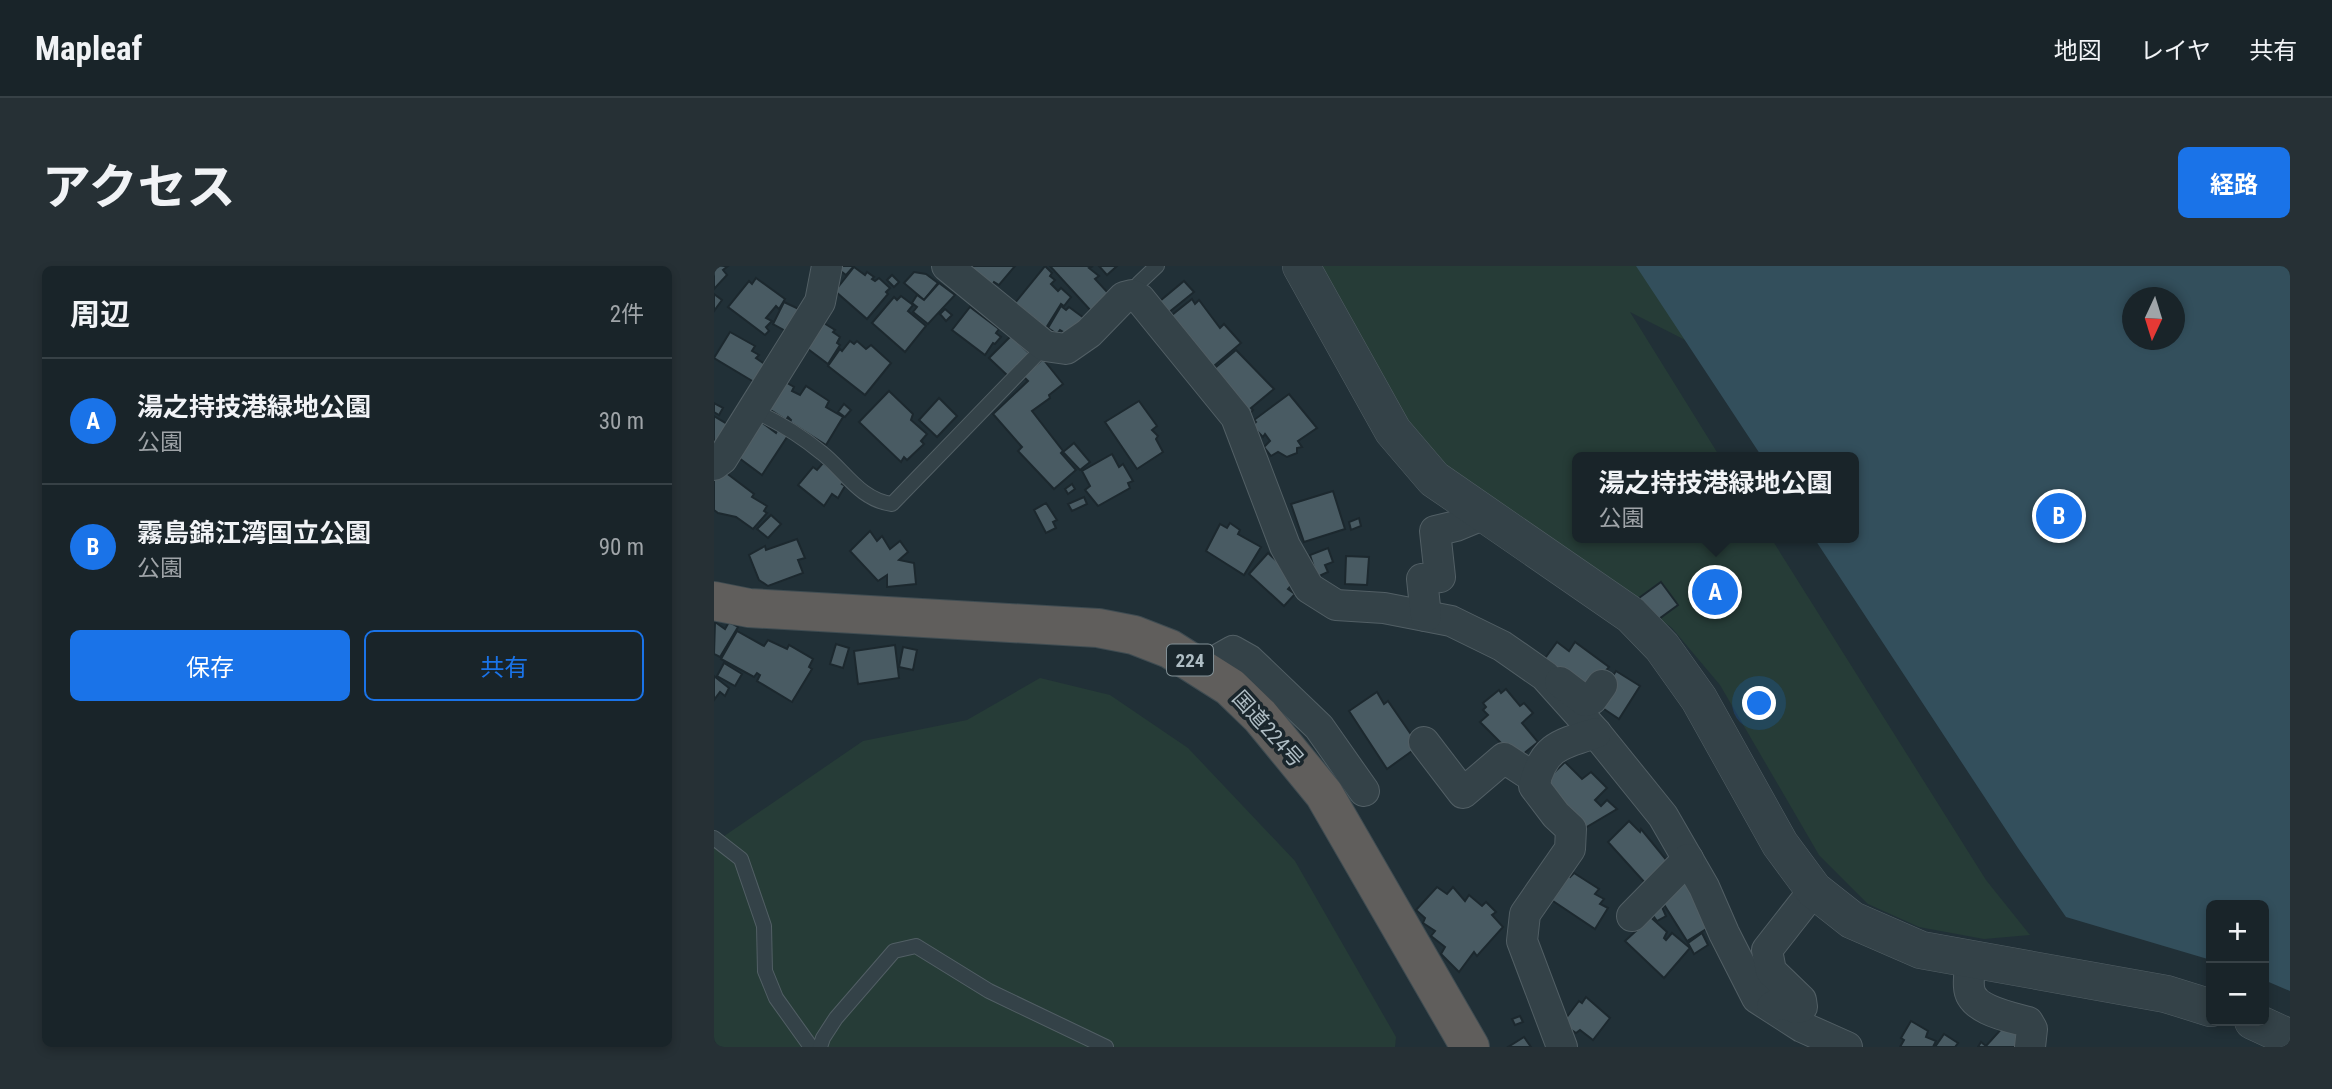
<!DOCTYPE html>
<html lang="ja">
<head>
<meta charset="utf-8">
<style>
  :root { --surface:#192429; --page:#263035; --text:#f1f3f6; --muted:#9fa4a8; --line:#374146; --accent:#1a73e8 }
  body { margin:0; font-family:"Roboto Condensed","Noto Sans JP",sans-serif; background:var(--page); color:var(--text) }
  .controls { position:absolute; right:21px; bottom:21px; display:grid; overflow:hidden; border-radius:10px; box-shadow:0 4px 10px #0003 }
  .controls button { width:63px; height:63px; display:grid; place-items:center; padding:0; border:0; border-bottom:2px solid var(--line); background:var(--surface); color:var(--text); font:35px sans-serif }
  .compass { position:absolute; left:1408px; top:21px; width:63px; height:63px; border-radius:50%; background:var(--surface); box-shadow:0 4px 10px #0003; rotate:184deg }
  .you { position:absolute; left:1046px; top:438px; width:24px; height:24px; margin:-18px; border:5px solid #fff; border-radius:50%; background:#1a73e8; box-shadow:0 0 0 10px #1a73e833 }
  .badge { display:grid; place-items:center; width:46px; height:46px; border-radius:50%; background:var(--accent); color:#fff; font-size:23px; font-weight:700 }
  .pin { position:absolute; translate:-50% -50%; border:4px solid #fff; box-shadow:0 2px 7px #0006 }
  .popup { position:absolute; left:858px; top:186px; width:287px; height:91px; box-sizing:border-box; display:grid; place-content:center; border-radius:10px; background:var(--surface); filter:drop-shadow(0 2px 5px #0005); font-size:23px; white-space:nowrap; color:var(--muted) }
  .popup b { font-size:26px; color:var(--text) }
  .popup::after { content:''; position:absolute; left:50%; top:100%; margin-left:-14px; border:14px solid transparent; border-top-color:var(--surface) }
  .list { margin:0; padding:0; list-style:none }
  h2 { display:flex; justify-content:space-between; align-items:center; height:91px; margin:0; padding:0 28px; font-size:30px }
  h2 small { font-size:23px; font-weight:400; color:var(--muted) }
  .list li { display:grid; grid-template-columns:46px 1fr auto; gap:21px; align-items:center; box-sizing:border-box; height:126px; padding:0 28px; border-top:2px solid var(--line) }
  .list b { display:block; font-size:26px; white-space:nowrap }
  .list p { margin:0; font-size:23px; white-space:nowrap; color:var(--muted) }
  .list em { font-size:23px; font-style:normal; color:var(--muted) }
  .actions { display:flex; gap:14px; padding:21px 28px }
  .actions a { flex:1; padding:16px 0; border:2px solid var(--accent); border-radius:10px; text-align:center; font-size:24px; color:var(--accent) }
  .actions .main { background:var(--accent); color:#fff }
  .map { position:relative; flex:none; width:1576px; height:781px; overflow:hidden; border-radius:10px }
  header { display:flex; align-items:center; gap:42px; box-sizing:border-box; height:98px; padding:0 35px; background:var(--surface); border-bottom:2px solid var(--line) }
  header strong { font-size:33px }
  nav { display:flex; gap:38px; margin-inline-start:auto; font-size:24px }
  .intro { display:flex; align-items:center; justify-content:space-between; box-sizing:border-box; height:168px; padding:0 42px }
  h1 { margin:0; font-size:49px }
  .button { padding:18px 32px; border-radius:10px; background:var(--accent); color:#fff; font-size:24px; font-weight:700 }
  main { display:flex; gap:42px; padding:0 42px }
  aside { flex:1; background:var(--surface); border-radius:10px; box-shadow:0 4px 10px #0003 }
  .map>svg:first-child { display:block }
  .green { fill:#263c37; fill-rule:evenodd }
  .water { fill:#334f5c; fill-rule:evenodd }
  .building { fill:#495b63; stroke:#1c282e; stroke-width:2 }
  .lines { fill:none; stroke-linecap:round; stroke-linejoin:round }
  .service-casing { stroke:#525f65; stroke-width:16 }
  .minor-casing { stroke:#525f65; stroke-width:32 }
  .tertiary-casing { stroke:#525f65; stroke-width:38 }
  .trunk-casing { stroke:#3f4c52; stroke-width:40 }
  .service { stroke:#344248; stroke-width:14 }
  .minor { stroke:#344248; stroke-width:30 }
  .tertiary { stroke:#344248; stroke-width:37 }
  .trunk { stroke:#605e5c; stroke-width:38 }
  .labels { text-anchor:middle; stroke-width:7; stroke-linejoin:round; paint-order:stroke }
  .shield { fill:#1a262c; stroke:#829096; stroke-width:2 }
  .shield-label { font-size:19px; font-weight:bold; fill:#afbdc4 }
  .street-label { font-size:21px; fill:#afbdc4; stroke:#1a262c }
</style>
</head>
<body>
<header>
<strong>Mapleaf</strong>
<nav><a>地図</a><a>レイヤ</a><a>共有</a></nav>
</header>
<div class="intro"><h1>アクセス</h1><a class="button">経路</a></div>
<main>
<aside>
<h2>周辺<small>2件</small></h2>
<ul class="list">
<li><span class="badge">A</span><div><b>湯之持技港緑地公園</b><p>公園</p></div><em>30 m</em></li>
<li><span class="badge">B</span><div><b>霧島錦江湾国立公園</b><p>公園</p></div><em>90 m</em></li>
</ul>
<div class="actions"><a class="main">保存</a><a>共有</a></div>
</aside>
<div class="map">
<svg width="1576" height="781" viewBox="0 0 1576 781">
  <rect width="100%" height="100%" fill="#213037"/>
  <g class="green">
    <path d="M608 0H1576V578L1139 272V191L1052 115 916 46 1006 191H863V272H1057L1272 614 1316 669 1270 673 1205 661 1154 638 1105 589 1006 419 958 362 864 290 746 213 711 182 682 143ZM1419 32H1461V74H1419Z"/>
    <polygon points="326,412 396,429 474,482 581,595 682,771 681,781 0,781 0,577 149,475 253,454"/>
  </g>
  <path class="water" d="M922 0H1576V725L1550 714V639H1497V694L1352 651 1304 582 1100 272H1139V191H1048ZM1419 32H1461V74H1419Z"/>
  <g class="building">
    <polygon points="0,0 14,0 9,4 13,9 0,23"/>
    <polygon points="126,0 140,0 132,9 124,3"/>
    <polygon points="253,0 301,0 285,19 280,16 278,19"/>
    <polygon points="331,0 338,7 336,10 341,14 337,18 344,25 347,22 357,31 350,40 347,38 332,62 301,37"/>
    <polygon points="336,0 379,0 375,2 385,10 381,13 395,28 378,46"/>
    <polygon points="385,0 403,0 393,9"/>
    <polygon points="140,1 151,9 153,6 160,11 158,13 161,15 165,12 176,22 172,26 174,28 153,53 121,25"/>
    <polygon points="200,6 212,8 224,17 210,34 190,17"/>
    <polygon points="178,9 185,16 180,21 173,14"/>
    <polygon points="42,12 71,33 65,43 62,40 52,52 58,55 52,61 55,65 51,69 14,41 35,15 38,18"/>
    <polygon points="470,15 480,26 449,51 440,40"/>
    <polygon points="225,17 241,29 214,58 199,46 203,41 198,37 203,29 210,34"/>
    <polygon points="0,28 8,34 0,45"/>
    <polygon points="187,30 199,39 194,45 212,60 191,86 158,57 180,31 183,34"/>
    <polygon points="478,33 481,38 485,34 506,62 510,58 527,77 494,105 453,53"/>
    <polygon points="70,36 89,45 77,68 59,58"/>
    <polygon points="347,40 352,44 355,41 374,55 356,70 346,64 343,68 334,62"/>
    <polygon points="256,41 285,63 282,67 287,71 281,78 279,77 271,89 238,64"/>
    <polygon points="231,43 238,49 232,55 226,48"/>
    <polygon points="105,54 121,64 119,66 126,71 123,77 126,79 114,98 90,80"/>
    <polygon points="16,66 41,80 38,85 45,89 42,92 52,99 40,116 0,92"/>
    <polygon points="297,70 316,88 294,110 275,92"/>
    <polygon points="136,75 140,78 143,75 152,83 157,79 177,97 151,129 114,100 126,83 128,85"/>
    <polygon points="522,84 560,123 537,142 539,144 533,150 495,107"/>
    <polygon points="329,93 349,118 335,129 336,132 318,145 349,185 347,187 362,204 340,223 304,185 308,181 279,148 314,115 309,110"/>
    <polygon points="68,114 80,121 78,125 86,129 92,120 115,135 112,141 129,151 112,179 76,156 77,154 74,151 72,154 52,141"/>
    <polygon points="175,125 199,148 197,154 213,168 207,175 210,178 193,194 190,191 187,196 145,156"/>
    <polygon points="575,128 603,162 584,175 588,181 583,182 583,187 573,191 564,186 557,190 550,181 556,175 551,168 549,171 538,160 542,156 540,154"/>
    <polygon points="225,132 243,150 223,171 205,154"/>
    <polygon points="425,135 443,160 438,164 444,170 442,173 449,186 423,203 391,156"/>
    <polygon points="0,137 9,142 5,149 0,146"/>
    <polygon points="130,138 137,144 131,151 124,146"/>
    <polygon points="0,150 18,161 0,181"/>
    <polygon points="46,155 62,167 65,161 75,168 48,209 21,189"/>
    <polygon points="360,177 376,196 366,204 349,186"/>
    <polygon points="398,188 405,201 409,198 419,215 414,217 416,222 384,240 371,224 376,220 368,205"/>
    <polygon points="109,197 131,215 128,218 131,220 124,232 118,228 110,240 84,219 99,201 103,204"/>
    <polygon points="7,203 40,228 38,231 53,240 50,245 53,247 39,263 22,251 4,247 0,244 0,212"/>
    <polygon points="358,218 361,223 354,228 351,223"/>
    <polygon points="619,225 631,263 590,276 577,238"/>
    <polygon points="370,231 373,238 358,245 354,238"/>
    <polygon points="332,237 343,254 339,256 342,262 332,267 320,244"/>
    <polygon points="57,249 67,258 54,272 43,263"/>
    <polygon points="645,252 647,260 637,264 635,256"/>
    <polygon points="516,257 526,264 524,268 547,281 530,309 492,285 506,258 513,262"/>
    <polygon points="156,265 163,275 168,270 176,283 186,275 194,286 185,294 200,297 202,318 173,321 173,309 164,315 136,285"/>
    <polygon points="83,273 91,292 84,294 89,307 54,320 45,314 35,289 51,280 52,284"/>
    <polygon points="614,282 619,296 611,299 614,306 603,311 596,289"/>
    <polygon points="554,287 583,313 574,323 581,328 570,340 535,308"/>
    <polygon points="632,290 655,291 653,319 631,318"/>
    <polygon points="947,316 964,339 942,355 925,332"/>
    <polygon points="1,356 11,363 15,356 24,361 6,391 0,388"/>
    <polygon points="23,365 50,380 54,374 73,383 75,379 99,393 95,401 98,403 78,436 43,415 46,409 43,407 40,411 7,393"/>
    <polygon points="843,376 855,385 861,376 895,401 873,428 829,395"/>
    <polygon points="122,378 135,382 129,402 116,398"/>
    <polygon points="181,379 185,412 144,418 140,385"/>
    <polygon points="189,381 203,384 199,404 185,401"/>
    <polygon points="10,397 28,408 21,420 3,410"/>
    <polygon points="902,405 926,420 905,453 881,437"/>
    <polygon points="0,410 15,422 11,430 6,426 0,434"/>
    <polygon points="792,423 806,440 810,437 819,447 808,457 824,476 803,493 766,456 774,449 769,444 772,441 769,437 785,424 787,427"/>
    <polygon points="663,426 670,438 674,435 705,480 673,503 635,445"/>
    <polygon points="851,496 868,513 877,506 893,522 881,534 887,540 893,534 903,543 871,562 829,517"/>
    <polygon points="915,555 926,566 927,563 954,596 932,618 894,576"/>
    <polygon points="860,607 885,623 881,628 890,633 886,638 894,642 881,663 836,633 852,609 856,611"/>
    <polygon points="970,614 997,660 973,675 944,629"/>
    <polygon points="723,621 733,628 739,621 751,635 755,629 768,640 772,636 782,646 778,649 789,661 763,690 760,686 745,706 727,688 731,681 717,670 721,665 709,657 711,652 702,644"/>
    <polygon points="944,632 952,650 943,655 932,640"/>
    <polygon points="931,646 953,666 950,672 952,674 958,667 976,682 950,712 911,675 923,664 918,660"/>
    <polygon points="988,667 994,679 980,688 974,677"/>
    <polygon points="872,731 896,752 879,774 866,764 862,767 856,763 849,756 865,735 868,737"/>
    <polygon points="806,750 809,756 801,759 798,753"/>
    <polygon points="1197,755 1214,765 1212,771 1222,775 1219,781 1186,781 1190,774 1187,772"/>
    <polygon points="1290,760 1313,776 1312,781 1264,781 1267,776 1272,780"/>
    <polygon points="1230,768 1244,777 1241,781 1221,781"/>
    <polygon points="810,771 817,781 794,781"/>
  </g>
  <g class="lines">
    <g class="service-casing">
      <g id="service">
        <polyline points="418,29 425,17 443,0"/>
        <path d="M38 144C63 155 86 169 108 187 130 204 146 234 178 238L331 80"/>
        <polyline points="0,572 27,593 50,660 51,705 62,732 97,781"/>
        <polyline points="106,781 109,772 122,752 180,685 202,680 275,725 392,781"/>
      </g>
    </g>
    <g class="minor-casing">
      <g id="minor">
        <polyline points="233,0 331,80 352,83 375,67 410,31 418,29 426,33 522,151 571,280 595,322 622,339 670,342 737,355 788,380 831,410 882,467 949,550 990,621 1010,667 1043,732 1088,761 1133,781"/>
        <polyline points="0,199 8,193 106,36 113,0"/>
        <polyline points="712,350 708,313 726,311 721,265 742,260 771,248"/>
        <polyline points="489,402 519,385 535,394 605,461 650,525"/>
        <polyline points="846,416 871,435 878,433 888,419"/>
        <polyline points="710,476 749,527 790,492 822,513"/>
        <polyline points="918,650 974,593"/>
        <path d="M1257 694C1256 703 1254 713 1255 721 1256 744 1296 751 1314 756L1318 763 1316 781"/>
        <polyline points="1058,741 1065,736 1082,742 1088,741 1087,734 1057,705 1053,684 1100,624"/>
        <path d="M848 781 808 675 811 648 856 583 857 563 842 549 820 520C829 481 846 478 882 467"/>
      </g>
    </g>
    <g class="tertiary-casing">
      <g id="tertiary">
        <polyline points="587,0 679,165 720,213 917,349 948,381 985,433 1066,578 1100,624 1138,654 1207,684 1452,728 1497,742"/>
        <polyline points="1539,755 1576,772"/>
      </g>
    </g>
    <g class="trunk-casing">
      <polyline id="trunk" points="0,335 35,342 384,362 420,369 456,383 516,421 546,450 610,528 756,781"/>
    </g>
    <use href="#service" class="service"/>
    <use href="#minor" class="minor"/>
    <use href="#tertiary" class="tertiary"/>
    <use href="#trunk" class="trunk"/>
  </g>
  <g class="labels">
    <rect class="shield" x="453" y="378.5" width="46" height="31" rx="5"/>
    <g class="shield-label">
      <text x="476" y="401">224</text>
    </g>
    <g class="street-label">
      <text transform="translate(554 463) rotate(48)" y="7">国道224号</text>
    </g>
  </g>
</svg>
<div class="controls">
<button>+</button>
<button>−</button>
</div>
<svg class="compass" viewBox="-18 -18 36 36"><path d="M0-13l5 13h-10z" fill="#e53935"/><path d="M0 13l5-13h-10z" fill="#9fa4a8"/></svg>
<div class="you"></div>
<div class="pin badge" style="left:1001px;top:326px">A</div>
<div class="popup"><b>湯之持技港緑地公園</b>公園</div>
<div class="pin badge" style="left:1345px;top:250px">B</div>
</div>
</main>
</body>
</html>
